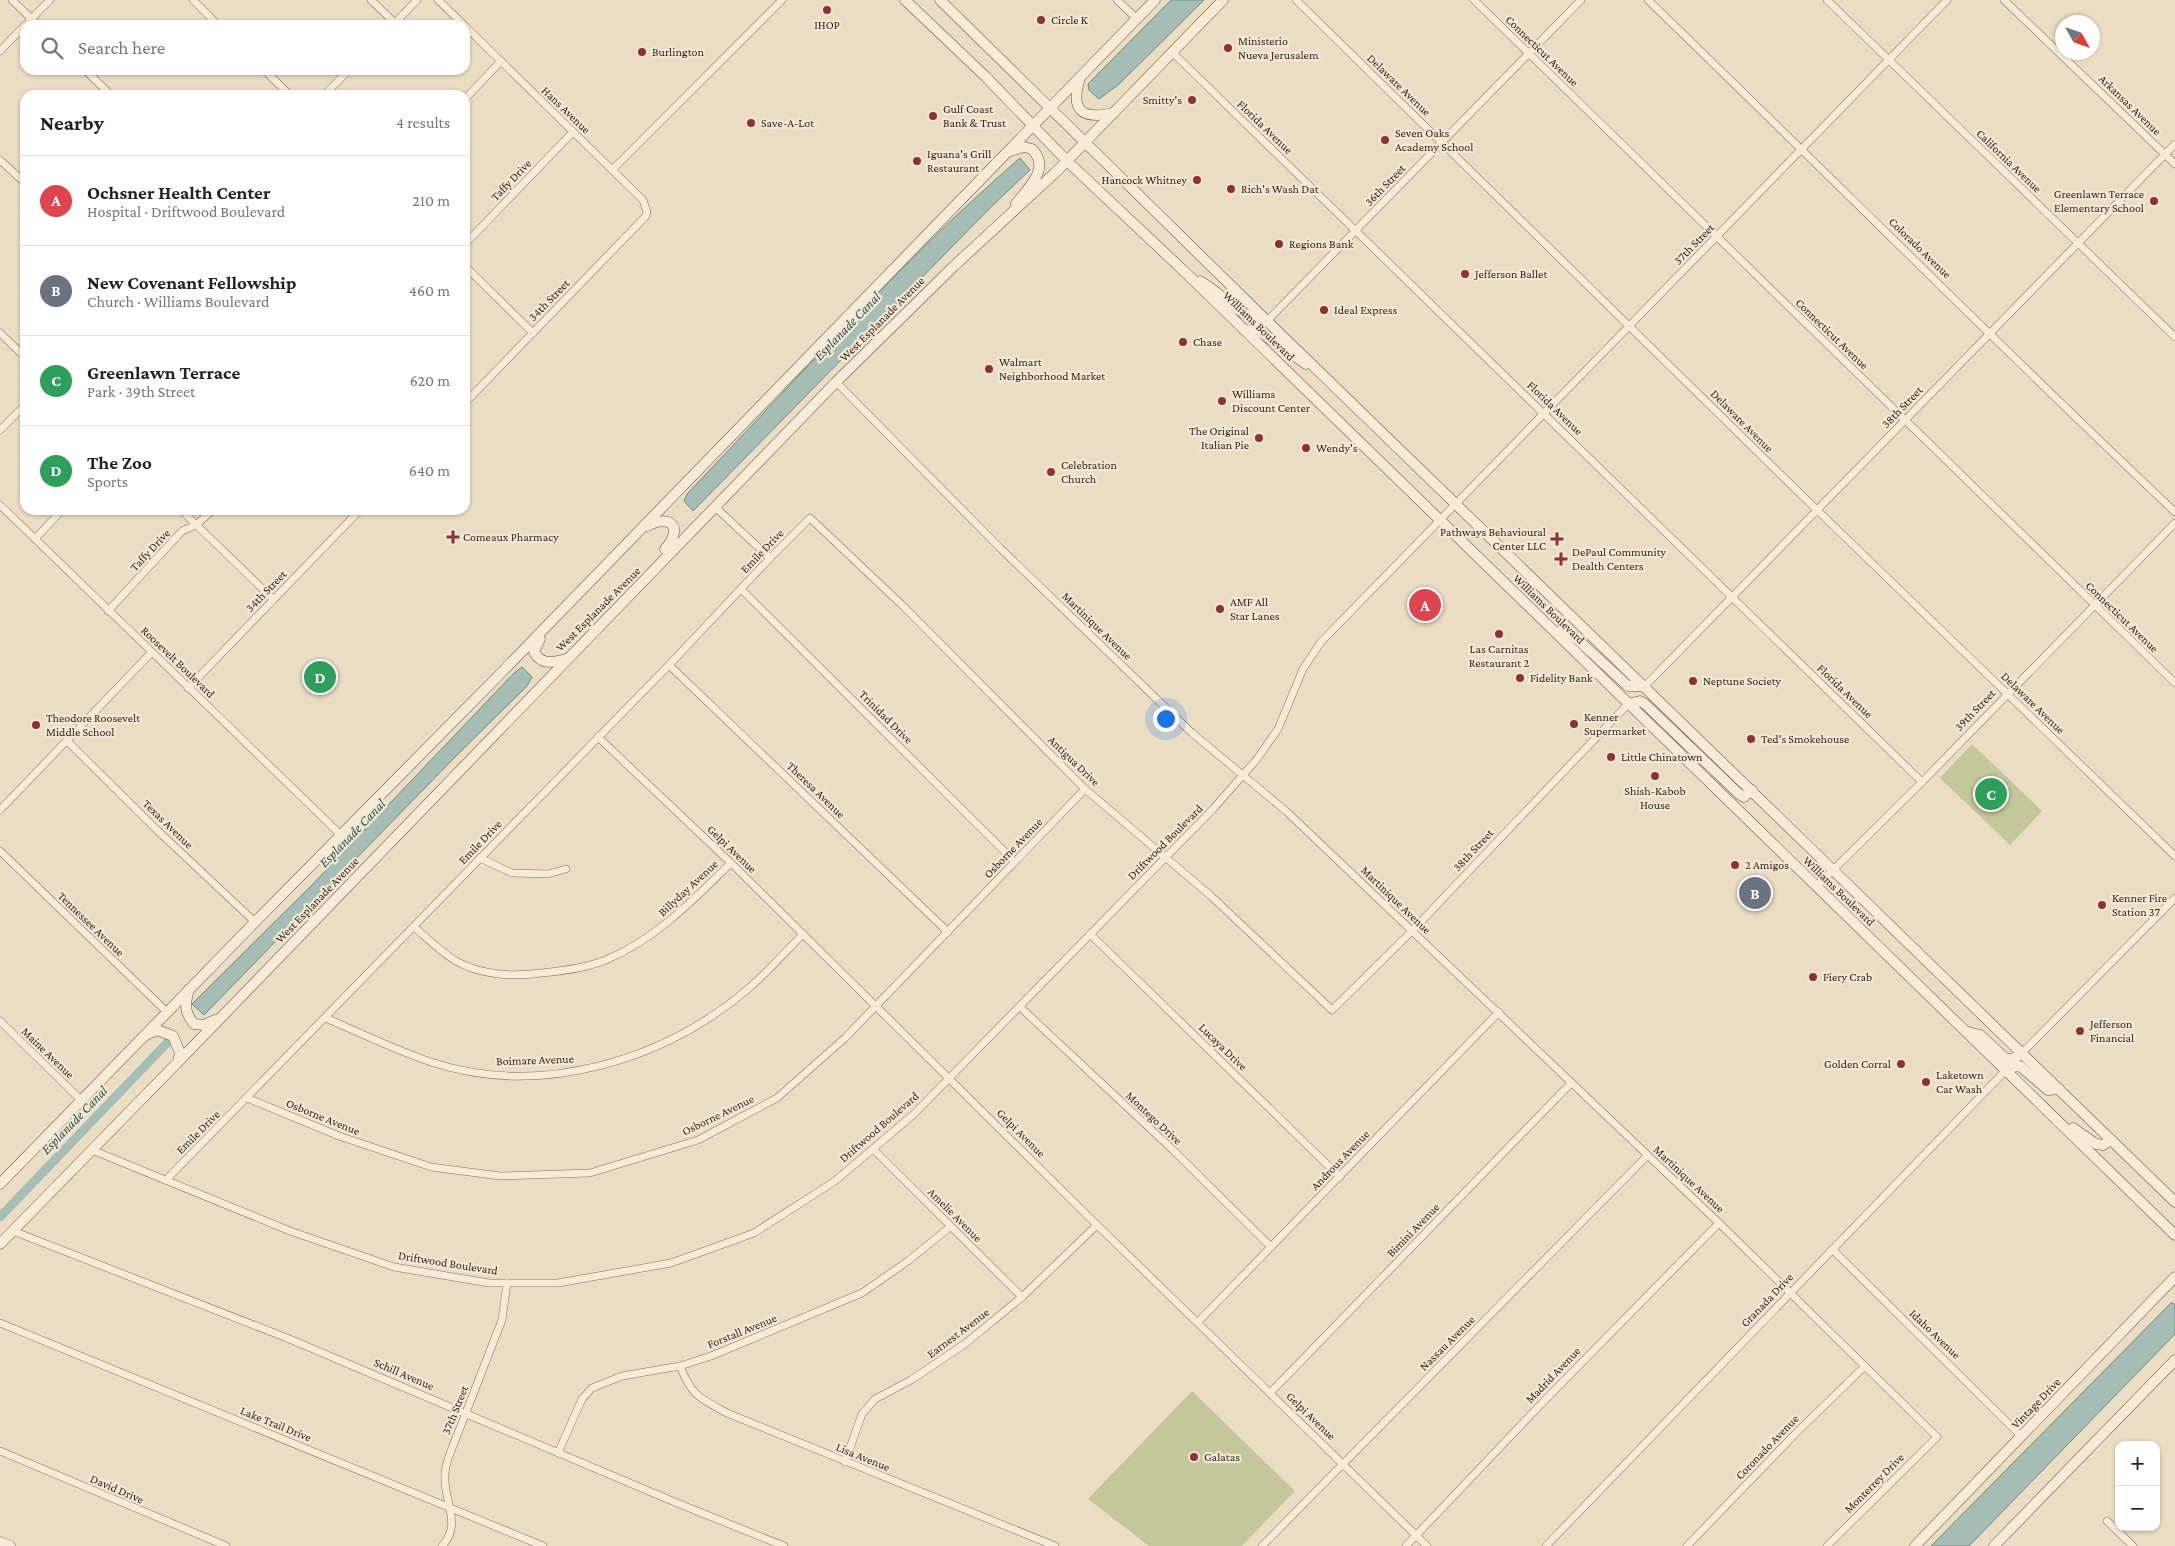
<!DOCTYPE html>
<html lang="en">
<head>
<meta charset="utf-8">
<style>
  :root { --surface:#fff; --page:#f2f2f2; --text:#222; --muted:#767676; --line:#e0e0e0; --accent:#8d3136 }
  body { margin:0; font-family:"Crimson Pro",serif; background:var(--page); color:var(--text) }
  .controls { position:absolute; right:15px; bottom:15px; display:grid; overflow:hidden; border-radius:10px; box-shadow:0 1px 4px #0004 }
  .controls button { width:45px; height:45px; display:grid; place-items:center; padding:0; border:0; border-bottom:1px solid var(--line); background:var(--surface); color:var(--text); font:25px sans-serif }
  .compass { position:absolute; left:2055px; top:15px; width:45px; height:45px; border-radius:50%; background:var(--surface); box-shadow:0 1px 4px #0004; rotate:130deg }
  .you { position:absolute; left:1165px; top:718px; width:18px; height:18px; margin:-12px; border:4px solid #fff; border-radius:50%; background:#1a73e8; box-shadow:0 0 0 8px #1a73e833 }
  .badge { display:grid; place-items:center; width:32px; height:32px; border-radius:50%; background:var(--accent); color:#fff; font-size:16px; font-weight:700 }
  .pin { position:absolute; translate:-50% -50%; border:2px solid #fff; box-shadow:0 1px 5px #0006 }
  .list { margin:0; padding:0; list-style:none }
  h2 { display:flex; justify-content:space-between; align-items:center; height:65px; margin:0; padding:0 20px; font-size:21px }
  h2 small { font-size:16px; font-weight:400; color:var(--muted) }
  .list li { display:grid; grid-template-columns:32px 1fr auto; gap:15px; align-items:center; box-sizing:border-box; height:90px; padding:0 20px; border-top:1px solid var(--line) }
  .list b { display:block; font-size:19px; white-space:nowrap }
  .list p { margin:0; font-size:16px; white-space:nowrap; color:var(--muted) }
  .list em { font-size:16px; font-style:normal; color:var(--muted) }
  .icon { flex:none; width:28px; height:28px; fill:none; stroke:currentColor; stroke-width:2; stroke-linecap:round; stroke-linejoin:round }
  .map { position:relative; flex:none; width:2175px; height:1546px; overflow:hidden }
  .search { position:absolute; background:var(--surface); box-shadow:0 1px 4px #0004; left:20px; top:20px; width:450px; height:55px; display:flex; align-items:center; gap:12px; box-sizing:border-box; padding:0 18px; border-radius:15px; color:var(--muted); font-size:19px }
  .panel { position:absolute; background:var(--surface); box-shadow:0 1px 4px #0004; left:20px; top:90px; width:450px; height:425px; border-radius:15px }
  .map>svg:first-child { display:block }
  .green { fill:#c4c799 }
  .water { fill:#a6beb6; stroke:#6d8b82 }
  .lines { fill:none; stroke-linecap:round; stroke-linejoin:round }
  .canal { stroke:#a6beb6; stroke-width:9 }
  .street-casing { stroke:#836f5c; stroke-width:8 }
  .secondary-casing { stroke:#65503f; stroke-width:11 }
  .street { stroke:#f6ebd7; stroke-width:7 }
  .secondary { stroke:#f6ebd7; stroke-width:10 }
  .poi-dot { fill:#8d3136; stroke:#f2e8d3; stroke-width:2 }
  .labels { text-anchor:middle; stroke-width:4.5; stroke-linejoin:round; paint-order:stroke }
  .poi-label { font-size:12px; fill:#35281f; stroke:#f2e8d3; text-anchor:start }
  .street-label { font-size:12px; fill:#35281f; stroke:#f2e8d3 }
  .water-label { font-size:14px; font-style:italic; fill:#2f534f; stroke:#f2e8d3 }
</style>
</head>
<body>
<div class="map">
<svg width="2175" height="1546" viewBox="0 0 2175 1546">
  <rect width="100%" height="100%" fill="#eaddc4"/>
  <g class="green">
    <polygon points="1972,744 2042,811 2010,845 1940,778"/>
    <polygon points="1192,1391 1295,1491 1242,1546 1149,1546 1088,1499"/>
  </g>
  <g class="water">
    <polygon points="1171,0 1204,0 1118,85 1099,99 1089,90 1088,84"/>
    <path d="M1020 158 1030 170 992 206 693 511 684 501 687 494C796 380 901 261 1020 158Z"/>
    <polygon points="522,667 532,677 527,686 455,757 204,1015 192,1004 312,885 514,673"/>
    <polygon points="2172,1302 2175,1305 2175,1334 1969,1546 1931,1546"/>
  </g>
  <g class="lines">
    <polyline class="canal" points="0,1217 167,1043"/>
    <g class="street-casing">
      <g id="street">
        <polyline points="12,0 38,25"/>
        <polyline points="193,0 218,25"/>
        <polyline points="371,0 395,23"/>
        <polyline points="438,0 464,25"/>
        <polyline points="1117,0 1136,18"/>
        <polyline points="1296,0 1817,510 2175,856"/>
        <polyline points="1474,0 2175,683"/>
        <path d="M1648 0C1824 170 1997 344 2175 512"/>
        <polyline points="1827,0 2175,337"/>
        <polyline points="2004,0 2175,164"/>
        <polyline points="29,21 50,0"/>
        <polyline points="393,25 417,0"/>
        <polyline points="465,26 643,200 647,212 646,216 465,403"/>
        <polyline points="0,51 25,25"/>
        <polyline points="1172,52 1922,782"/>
        <polyline points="85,70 111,95"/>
        <polyline points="264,70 290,95"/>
        <polyline points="324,95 349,70"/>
        <polyline points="465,99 501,61"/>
        <polyline points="0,160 25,183"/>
        <polyline points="612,170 782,0"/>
        <polyline points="465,244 573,132"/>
        <polyline points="465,266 533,333"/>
        <polyline points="1267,321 1581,0"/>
        <polyline points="0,333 25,357"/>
        <polyline points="836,382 1001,549 1192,733 1286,811 1719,1223 1937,1437 1827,1546"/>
        <polyline points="0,430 25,405"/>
        <polyline points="0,505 341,835"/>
        <polyline points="715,507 770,558"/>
        <polyline points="181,510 273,599"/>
        <polyline points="35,539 62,510"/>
        <polyline points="741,589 1015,862"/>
        <polyline points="108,611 182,531 196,525 213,510"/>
        <polyline points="669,665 948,932"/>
        <polyline points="1645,686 2175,144"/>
        <polyline points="188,688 360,510"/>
        <polyline points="598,737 731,863 1097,1225 1427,1546"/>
        <polyline points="67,741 158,831 255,922"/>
        <polyline points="0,810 151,653"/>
        <polyline points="0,851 167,1012"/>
        <polyline points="480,858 512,873 548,874 566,869"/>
        <polyline points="1817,886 1922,782 2175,523"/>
        <path d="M414 927C427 938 441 952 456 961 480 975 513 977 541 973 563 971 588 968 608 959 657 938 693 900 731 863"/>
        <polyline points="1090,934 1340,1177"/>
        <polyline points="1020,1007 1172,1149 1271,1247"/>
        <path d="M326 1018C360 1033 395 1050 431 1062 540 1098 664 1061 749 988 768 972 785 952 803 934"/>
        <polyline points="0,1021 81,1100"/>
        <polyline points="2022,1053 2175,898"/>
        <polyline points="247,1098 339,1136 431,1167 500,1176 590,1173 698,1140 777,1098 845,1038 1085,789"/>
        <polyline points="873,1149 1022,1297"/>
        <polyline points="92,1150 290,1231 394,1267 489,1283 558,1283 671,1263 754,1233 835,1181 914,1114 1213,809 1257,759 1278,729 1303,669 1321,642 1947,0"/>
        <polyline points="166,1180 669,665 770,558 810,518 902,605 1085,789 1211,896 1332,1010 1412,931 1628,704"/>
        <polyline points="13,1231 287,1338 677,1503 784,1546"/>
        <polyline points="1832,1249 2021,1436"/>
        <polyline points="1198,1322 1499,1012"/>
        <polyline points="0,1323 543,1546"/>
        <path d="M680 1366C692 1396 699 1398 727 1413L1055 1546"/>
        <polyline points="1271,1392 1571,1083"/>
        <polyline points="0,1451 226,1546"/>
        <polyline points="558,1453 582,1399 592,1388 622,1376 680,1366 711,1356 862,1293 908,1261 950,1227"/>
        <polyline points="845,1462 862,1414 875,1399 911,1380 966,1343 1022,1297 1097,1225"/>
        <polyline points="2107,1521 2133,1546"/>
        <path d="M442 1546C463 1524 443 1501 445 1475 445 1469 447 1462 449 1456L502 1320 507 1283"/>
        <polyline points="1262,1546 1647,1156"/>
        <polyline points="1406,1546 1544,1401 1719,1223"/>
        <polyline points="1546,1546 2006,1070"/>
        <polyline points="1687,1546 1797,1432 1865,1366"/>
      </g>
    </g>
    <g class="secondary-casing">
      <g id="secondary">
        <polyline points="905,0 986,77 1067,161 1186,273 2175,1235"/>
        <polyline points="940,0 1267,321 2175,1202"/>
        <path d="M1080 78C1070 110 1081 120 1113 113"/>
        <path d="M1007 152 1024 147 1032 149C1051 169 1029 186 1016 204"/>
        <path d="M1200 281C1225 295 1237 317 1267 321"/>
        <polyline points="1244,330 1259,331 1306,364"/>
        <path d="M647 526C671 513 684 528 665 549"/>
        <polyline points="1556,632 1569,633 1578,640 1628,686 1645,686"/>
        <path d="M540 639 534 652C542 666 553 662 567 659"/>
        <polyline points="1628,704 1640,701 1645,704 1739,794 1744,797 1752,790"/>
        <path d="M189 989C185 1004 184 1012 194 1024L204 1025 215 1020"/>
        <polyline points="1968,1032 1980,1035 2006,1059 2013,1059 2022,1053"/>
        <polyline points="146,1035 157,1030 173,1036 180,1053 178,1062"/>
        <polyline points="2006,1070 2012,1067 2020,1066 2048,1090 2059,1089"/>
        <polyline points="2073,1128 2096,1144 2103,1145 2111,1140"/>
        <polyline points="0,1184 255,922 502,672 1155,0"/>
        <polyline points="0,1244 177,1063 836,382 954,266 1058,170 1223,0"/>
        <polyline points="0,1542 10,1546"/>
        <polyline points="1915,1546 2175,1277"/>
        <polyline points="1994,1546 2175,1360"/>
      </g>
    </g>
    <use href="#street" class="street"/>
    <use href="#secondary" class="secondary"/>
  </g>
  <g class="poi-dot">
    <circle cx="827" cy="10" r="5"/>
    <circle cx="1041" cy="20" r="5"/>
    <circle cx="1228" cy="48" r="5"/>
    <circle cx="642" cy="52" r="5"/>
    <circle cx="1192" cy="100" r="5"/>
    <circle cx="933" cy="116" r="5"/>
    <circle cx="751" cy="123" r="5"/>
    <circle cx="1385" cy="140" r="5"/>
    <circle cx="917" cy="161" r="5"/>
    <circle cx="1197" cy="180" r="5"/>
    <circle cx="1231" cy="189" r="5"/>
    <circle cx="2154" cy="201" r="5"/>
    <circle cx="1279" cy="244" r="5"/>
    <circle cx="1465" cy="274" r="5"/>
    <circle cx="1324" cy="310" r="5"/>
    <circle cx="1183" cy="342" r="5"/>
    <circle cx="989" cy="369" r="5"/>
    <circle cx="1222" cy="401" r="5"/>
    <circle cx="1259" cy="438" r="5"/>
    <circle cx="1306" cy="448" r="5"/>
    <circle cx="1051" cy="472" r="5"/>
    <path d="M450.5 529.5h5v5h5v5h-5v5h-5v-5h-5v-5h5z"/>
    <path d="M1554.5 531.5h5v5h5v5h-5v5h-5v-5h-5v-5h5z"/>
    <path d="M1558.5 551.5h5v5h5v5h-5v5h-5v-5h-5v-5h5z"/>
    <circle cx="1220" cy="609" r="5"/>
    <circle cx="1499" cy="634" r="5"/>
    <circle cx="1520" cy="678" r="5"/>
    <circle cx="1693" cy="681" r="5"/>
    <circle cx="1574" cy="724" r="5"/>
    <circle cx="36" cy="725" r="5"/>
    <circle cx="1751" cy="739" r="5"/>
    <circle cx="1611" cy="757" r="5"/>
    <circle cx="1655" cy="776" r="5"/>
    <circle cx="1735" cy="865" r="5"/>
    <circle cx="2102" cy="905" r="5"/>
    <circle cx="1813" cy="977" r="5"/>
    <circle cx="2080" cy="1031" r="5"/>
    <circle cx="1901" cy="1064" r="5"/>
    <circle cx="1926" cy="1082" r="5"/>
    <circle cx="1194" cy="1457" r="5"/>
  </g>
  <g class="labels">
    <g class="poi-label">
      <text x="1051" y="24">Circle K</text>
      <text x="827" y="29" text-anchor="middle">IHOP</text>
      <text x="1238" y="45">Ministerio<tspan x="1238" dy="14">Nueva Jerusalem</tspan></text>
      <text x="652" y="56">Burlington</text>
      <text x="1182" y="104" text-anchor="end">Smitty's</text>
      <text x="943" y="113">Gulf Coast<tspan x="943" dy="14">Bank &amp; Trust</tspan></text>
      <text x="761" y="127">Save-A-Lot</text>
      <text x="1395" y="137">Seven Oaks<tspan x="1395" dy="14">Academy School</tspan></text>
      <text x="927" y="158">Iguana's Grill<tspan x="927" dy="14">Restaurant</tspan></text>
      <text x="1187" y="184" text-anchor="end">Hancock Whitney</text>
      <text x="1241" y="193">Rich's Wash Dat</text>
      <text x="2144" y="198" text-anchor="end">Greenlawn Terrace<tspan x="2144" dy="14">Elementary School</tspan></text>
      <text x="1289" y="248">Regions Bank</text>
      <text x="1475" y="278">Jefferson Ballet</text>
      <text x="1334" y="314">Ideal Express</text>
      <text x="1193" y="346">Chase</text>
      <text x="999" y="366">Walmart<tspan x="999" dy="14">Neighborhood Market</tspan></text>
      <text x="1232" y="398">Williams<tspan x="1232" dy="14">Discount Center</tspan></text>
      <text x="1249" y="435" text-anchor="end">The Original<tspan x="1249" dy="14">Italian Pie</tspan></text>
      <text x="1316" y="452">Wendy's</text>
      <text x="1061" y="469">Celebration<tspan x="1061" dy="14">Church</tspan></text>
      <text x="1546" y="536" text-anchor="end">Pathways Behavioural<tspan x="1546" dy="14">Center LLC</tspan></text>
      <text x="463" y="541">Comeaux Pharmacy</text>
      <text x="1572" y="556">DePaul Community<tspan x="1572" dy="14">Dealth Centers</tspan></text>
      <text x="1230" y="606">AMF All<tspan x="1230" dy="14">Star Lanes</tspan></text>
      <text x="1499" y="653" text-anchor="middle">Las Carnitas<tspan x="1499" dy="14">Restaurant 2</tspan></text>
      <text x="1530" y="682">Fidelity Bank</text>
      <text x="1703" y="685">Neptune Society</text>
      <text x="1584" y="721">Kenner<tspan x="1584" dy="14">Supermarket</tspan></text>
      <text x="46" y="722">Theodore Roosevelt<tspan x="46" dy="14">Middle School</tspan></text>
      <text x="1761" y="743">Ted's Smokehouse</text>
      <text x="1621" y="761">Little Chinatown</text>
      <text x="1655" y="795" text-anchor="middle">Shish-Kabob<tspan x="1655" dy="14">House</tspan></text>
      <text x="1745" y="869">2 Amigos</text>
      <text x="2112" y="902">Kenner Fire<tspan x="2112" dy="14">Station 37</tspan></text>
      <text x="1823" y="981">Fiery Crab</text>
      <text x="2090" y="1028">Jefferson<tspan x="2090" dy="14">Financial</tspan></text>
      <text x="1891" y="1068" text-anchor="end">Golden Corral</text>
      <text x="1936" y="1079">Laketown<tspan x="1936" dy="14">Car Wash</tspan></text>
      <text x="1204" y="1461">Galatas</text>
    </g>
    <g class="street-label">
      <text transform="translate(1542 51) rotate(44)" y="4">Connecticut Avenue</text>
      <text transform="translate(1399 85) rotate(44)" y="4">Delaware Avenue</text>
      <text transform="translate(2130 105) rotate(44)" y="4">Arkansas Avenue</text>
      <text transform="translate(566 110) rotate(44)" y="4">Hans Avenue</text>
      <text transform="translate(1265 127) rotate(44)" y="4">Florida Avenue</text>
      <text transform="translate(2009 161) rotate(44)" y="4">California Avenue</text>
      <text transform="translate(511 180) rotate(-46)" y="4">Taffy Drive</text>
      <text transform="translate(1385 185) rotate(-46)" y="4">36th Street</text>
      <text transform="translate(1694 244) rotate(-46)" y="4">37th Street</text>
      <text transform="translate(1920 248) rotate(44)" y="4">Colorado Avenue</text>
      <text transform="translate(549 300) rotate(-46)" y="4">34th Street</text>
      <text transform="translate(882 319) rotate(-45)" y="4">West Esplanade Avenue</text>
      <text transform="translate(1259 326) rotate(44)" y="4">Williams Boulevard</text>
      <text transform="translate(1832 334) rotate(44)" y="4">Connecticut Avenue</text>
      <text transform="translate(1902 407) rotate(-46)" y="4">38th Street</text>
      <text transform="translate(1555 408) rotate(44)" y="4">Florida Avenue</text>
      <text transform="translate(1742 421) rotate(45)" y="4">Delaware Avenue</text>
      <text transform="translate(150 550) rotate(-47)" y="4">Taffy Drive</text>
      <text transform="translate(762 551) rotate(-46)" y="4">Emile Drive</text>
      <text transform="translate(266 591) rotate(-46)" y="4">34th Street</text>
      <text transform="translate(598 609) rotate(-45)" y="4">West Esplanade Avenue</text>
      <text transform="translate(1549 609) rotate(44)" y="4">Williams Boulevard</text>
      <text transform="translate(2122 617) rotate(44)" y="4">Connecticut Avenue</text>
      <text transform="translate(1097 626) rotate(44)" y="4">Martinique Avenue</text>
      <text transform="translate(178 662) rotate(44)" y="4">Roosevelt Boulevard</text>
      <text transform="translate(1845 691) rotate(44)" y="4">Florida Avenue</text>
      <text transform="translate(2033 703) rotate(44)" y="4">Delaware Avenue</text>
      <text transform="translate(1975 710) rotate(-46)" y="4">39th Street</text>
      <text transform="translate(886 717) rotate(45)" y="4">Trinidad Drive</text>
      <text transform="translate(1074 761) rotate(44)" y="4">Antigua Drive</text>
      <text transform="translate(816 790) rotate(44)" y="4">Theresa Avenue</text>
      <text transform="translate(168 824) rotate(44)" y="4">Texas Avenue</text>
      <text transform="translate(480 842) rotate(-46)" y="4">Emile Drive</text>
      <text transform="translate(1165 842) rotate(-45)" y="4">Driftwood Boulevard</text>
      <text transform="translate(1013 848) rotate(-46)" y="4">Osborne Avenue</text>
      <text transform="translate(732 849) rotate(44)" y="4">Gelpi Avenue</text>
      <text transform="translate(1473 850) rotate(-47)" y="4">38th Street</text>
      <text transform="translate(688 888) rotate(-43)" y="4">Billyday Avenue</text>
      <text transform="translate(1839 891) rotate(44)" y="4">Williams Boulevard</text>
      <text transform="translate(317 900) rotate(-46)" y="4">West Esplanade Avenue</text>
      <text transform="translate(1396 900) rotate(44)" y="4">Martinique Avenue</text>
      <text transform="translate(91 924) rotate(44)" y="4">Tennessee Avenue</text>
      <text transform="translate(1223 1047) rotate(44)" y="4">Lucaya Drive</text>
      <text transform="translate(48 1053) rotate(44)" y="4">Maine Avenue</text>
      <text transform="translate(535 1060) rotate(-2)" y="4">Boimare Avenue</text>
      <text transform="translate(718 1115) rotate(-26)" y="4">Osborne Avenue</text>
      <text transform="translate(323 1117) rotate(22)" y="4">Osborne Avenue</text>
      <text transform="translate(1154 1118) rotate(43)" y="4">Montego Drive</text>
      <text transform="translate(879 1127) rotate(-41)" y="4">Driftwood Boulevard</text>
      <text transform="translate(198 1132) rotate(-45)" y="4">Emile Drive</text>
      <text transform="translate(1021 1133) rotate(45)" y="4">Gelpi Avenue</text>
      <text transform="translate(1340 1160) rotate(-46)" y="4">Androus Avenue</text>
      <text transform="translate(1689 1179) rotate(43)" y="4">Martinique Avenue</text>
      <text transform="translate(955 1215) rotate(45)" y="4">Amelie Avenue</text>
      <text transform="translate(1413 1230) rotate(-46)" y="4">Bimini Avenue</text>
      <text transform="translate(448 1263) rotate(9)" y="4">Driftwood Boulevard</text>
      <text transform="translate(1767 1300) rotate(-46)" y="4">Granada Drive</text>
      <text transform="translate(742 1331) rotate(-22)" y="4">Forstall Avenue</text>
      <text transform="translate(958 1333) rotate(-37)" y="4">Earnest Avenue</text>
      <text transform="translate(1935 1334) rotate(44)" y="4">Idaho Avenue</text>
      <text transform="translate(1447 1343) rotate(-45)" y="4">Nassau Avenue</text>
      <text transform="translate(404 1374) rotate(23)" y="4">Schill Avenue</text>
      <text transform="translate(1553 1375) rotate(-46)" y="4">Madrid Avenue</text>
      <text transform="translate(2036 1403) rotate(-46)" y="4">Vintage Drive</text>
      <text transform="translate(455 1410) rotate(-68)" y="4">37th Street</text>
      <text transform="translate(1311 1416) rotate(44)" y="4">Gelpi Avenue</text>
      <text transform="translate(276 1424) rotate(22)" y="4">Lake Trail Drive</text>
      <text transform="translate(1767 1447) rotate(-46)" y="4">Coronado Avenue</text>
      <text transform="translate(863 1457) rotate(22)" y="4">Lisa Avenue</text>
      <text transform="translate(1874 1483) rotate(-45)" y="4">Monterrey Drive</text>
      <text transform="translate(117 1489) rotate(23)" y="4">David Drive</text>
    </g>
    <g class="water-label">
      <text transform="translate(847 326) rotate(-46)" y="5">Esplanade Canal</text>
      <text transform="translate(352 833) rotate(-46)" y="5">Esplanade Canal</text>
      <text transform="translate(74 1120) rotate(-46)" y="5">Esplanade Canal</text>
    </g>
  </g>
</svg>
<div class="controls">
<button>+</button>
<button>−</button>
</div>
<svg class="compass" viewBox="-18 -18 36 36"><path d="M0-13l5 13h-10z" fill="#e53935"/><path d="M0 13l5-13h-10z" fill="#767676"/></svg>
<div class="you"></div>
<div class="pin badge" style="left:1425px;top:605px;background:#e0444e">A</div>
<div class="pin badge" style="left:1755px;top:893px;background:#6b7280">B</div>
<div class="pin badge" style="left:1991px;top:794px;background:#2e9e5b">C</div>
<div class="pin badge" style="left:320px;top:677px;background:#2e9e5b">D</div>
<div class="search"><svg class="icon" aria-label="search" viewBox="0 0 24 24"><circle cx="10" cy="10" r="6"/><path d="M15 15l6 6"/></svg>Search here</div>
<section class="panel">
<h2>Nearby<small>4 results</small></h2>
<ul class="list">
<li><span class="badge" style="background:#e0444e">A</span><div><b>Ochsner Health Center</b><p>Hospital · Driftwood Boulevard</p></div><em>210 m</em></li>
<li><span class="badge" style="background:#6b7280">B</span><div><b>New Covenant Fellowship</b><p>Church · Williams Boulevard</p></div><em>460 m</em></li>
<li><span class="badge" style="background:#2e9e5b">C</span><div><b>Greenlawn Terrace</b><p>Park · 39th Street</p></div><em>620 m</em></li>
<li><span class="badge" style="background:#2e9e5b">D</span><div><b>The Zoo</b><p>Sports</p></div><em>640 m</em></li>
</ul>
</section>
</div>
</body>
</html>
